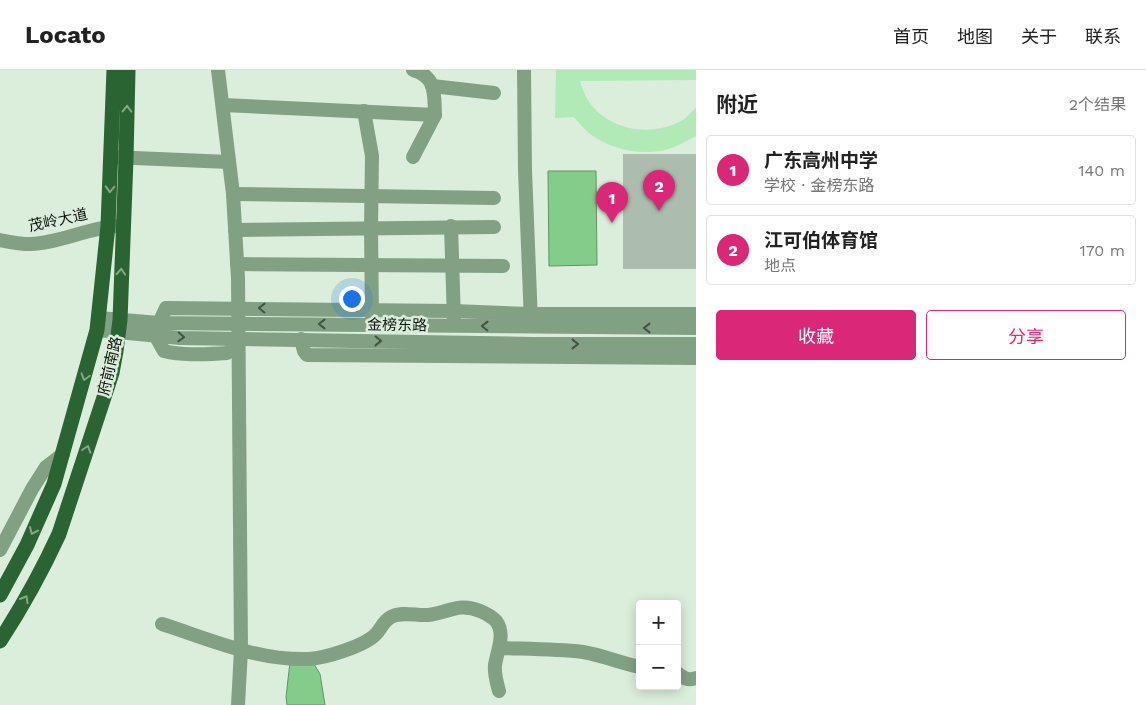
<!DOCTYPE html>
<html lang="zh">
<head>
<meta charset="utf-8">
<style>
  :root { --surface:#fff; --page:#f2f2f2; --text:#222; --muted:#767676; --line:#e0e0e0; --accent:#db2777 }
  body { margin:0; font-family:"Work Sans","Noto Sans SC",sans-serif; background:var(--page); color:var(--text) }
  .controls { position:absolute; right:15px; bottom:15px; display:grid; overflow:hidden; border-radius:5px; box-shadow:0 2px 12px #0003 }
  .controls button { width:45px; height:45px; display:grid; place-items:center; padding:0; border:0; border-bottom:1px solid var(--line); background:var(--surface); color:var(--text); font:25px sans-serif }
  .you { position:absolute; left:351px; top:228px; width:18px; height:18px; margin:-12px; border:4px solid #fff; border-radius:50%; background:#1a73e8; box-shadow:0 0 0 8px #1a73e833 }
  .badge { display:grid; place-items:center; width:32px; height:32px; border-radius:50%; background:var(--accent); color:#fff; font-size:16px; font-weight:700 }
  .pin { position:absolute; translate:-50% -41px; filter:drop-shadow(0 1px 2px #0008) }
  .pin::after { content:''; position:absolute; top:26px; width:18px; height:15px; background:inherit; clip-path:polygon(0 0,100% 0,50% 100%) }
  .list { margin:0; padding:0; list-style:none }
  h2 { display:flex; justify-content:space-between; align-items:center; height:65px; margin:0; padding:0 20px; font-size:21px }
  h2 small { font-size:16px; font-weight:400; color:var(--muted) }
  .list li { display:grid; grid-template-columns:32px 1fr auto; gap:15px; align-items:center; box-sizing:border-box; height:70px; margin:0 10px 10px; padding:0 10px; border:1px solid var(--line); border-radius:5px }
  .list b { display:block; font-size:19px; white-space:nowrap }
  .list p { margin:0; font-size:16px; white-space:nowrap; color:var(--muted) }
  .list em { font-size:16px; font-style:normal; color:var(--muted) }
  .actions { display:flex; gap:10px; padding:15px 20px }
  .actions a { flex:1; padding:11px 0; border:1px solid var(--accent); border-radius:5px; text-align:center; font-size:18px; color:var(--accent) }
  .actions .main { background:var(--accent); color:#fff }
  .map { position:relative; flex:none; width:696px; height:635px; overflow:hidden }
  header { display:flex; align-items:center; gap:30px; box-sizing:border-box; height:70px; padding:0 25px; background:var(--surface); border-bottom:1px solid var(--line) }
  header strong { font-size:24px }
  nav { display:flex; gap:28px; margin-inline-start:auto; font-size:18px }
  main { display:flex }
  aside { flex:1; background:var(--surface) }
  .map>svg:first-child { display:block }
  .green { fill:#b1eab6 }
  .water { fill:#83cc8a; stroke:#609464 }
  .building { fill:#acbdad }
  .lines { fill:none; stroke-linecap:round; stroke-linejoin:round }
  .minor { stroke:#82a084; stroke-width:14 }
  .major { stroke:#296432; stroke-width:15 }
  .oneway { stroke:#82a886 }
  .oneway2 { stroke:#425243 }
  .labels { text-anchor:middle; stroke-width:5; stroke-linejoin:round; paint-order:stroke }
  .street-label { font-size:15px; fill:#0d130d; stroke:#dbeddb }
</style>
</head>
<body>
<header>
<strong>Locato</strong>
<nav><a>首页</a><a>地图</a><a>关于</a><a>联系</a></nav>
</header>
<main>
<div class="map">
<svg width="696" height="635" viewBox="0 0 696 635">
  <rect width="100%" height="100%" fill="#dbeddb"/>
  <path class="green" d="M556 0H696V10L580 11C582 18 585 26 589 32 610 61 651 67 681 51 687 48 691 42 696 38V66C685 72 673 79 660 81 638 85 608 78 590 64 584 59 579 53 574 47L555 48Z"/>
  <g class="water">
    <polygon points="548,101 596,101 597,195 549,196"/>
    <polygon points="290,592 314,594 320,604 325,635 287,635 286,627"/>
  </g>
  <rect class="building" x="623" y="84" width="73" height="115"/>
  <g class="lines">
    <g class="minor">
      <polyline points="218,0 233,124 238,208 241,580 238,635"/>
      <polyline points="524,0 525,100 531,252"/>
      <polyline points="432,16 494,23"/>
      <path d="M223 35 435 45C434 24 437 7 413 0"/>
      <polyline points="364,41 372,86 371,158 372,247"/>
      <polyline points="111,87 229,92"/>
      <polyline points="413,87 435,45"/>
      <polyline points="233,124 494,128"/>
      <polyline points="451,156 454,250"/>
      <polyline points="235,160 494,157"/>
      <path d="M0 170C10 172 20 174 31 174 61 173 89 157 119 156"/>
      <polyline points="237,194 503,196"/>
      <polyline points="99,248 159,253 696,258"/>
      <polyline points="159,253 166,238 454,241 530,244 696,244"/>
      <polyline points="97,260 180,268 532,274 696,274"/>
      <path d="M155 265 164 281C184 286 206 284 227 283L234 277 240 268"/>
      <polyline points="301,269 304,281 307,285 696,288"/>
      <polyline points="0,480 32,419 46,397 63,384"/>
      <path d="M162 554C209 569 258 591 309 589 325 588 365 576 376 564 381 559 383 551 391 547 401 541 417 546 428 545 448 543 458 532 480 541 485 543 492 547 496 551 506 564 497 581 495 595 494 604 497 613 499 621"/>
      <path d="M500 578C528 579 555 579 583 582 602 585 620 593 640 597"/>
      <path d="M677 603C683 608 688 611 696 608"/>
    </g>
    <g class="major">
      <polyline points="0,525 27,475 54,414 97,260 108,156 114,0"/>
      <path d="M0 571C22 537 42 501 59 464L112 303 116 281 120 250 126 89 128 0"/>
    </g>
  </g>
  <defs><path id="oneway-chevron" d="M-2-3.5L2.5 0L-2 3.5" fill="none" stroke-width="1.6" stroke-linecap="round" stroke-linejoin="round" transform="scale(1.25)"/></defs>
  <g class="oneway">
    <use href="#oneway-chevron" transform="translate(127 39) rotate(-89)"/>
    <use href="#oneway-chevron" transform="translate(110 119) rotate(92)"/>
    <use href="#oneway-chevron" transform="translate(121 202) rotate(-87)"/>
    <use href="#oneway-chevron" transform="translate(85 307) rotate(106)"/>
    <use href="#oneway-chevron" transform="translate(87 379) rotate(-72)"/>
    <use href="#oneway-chevron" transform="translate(33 461) rotate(114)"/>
    <use href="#oneway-chevron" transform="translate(25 529) rotate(-60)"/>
  </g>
  <g class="oneway2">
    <use href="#oneway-chevron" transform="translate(262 238) rotate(-179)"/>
    <use href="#oneway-chevron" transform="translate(322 254) rotate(180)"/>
    <use href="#oneway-chevron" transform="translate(485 256) rotate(-179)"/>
    <use href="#oneway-chevron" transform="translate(647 258) rotate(-180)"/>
    <use href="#oneway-chevron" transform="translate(181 267) rotate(3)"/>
    <use href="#oneway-chevron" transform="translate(378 271) rotate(1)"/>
    <use href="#oneway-chevron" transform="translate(575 274)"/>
  </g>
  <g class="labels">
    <g class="street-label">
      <text transform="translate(58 150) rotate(-12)" y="5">茂岭大道</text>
      <text transform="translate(397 255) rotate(1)" y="5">金榜东路</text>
      <text transform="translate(110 296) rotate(-77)" y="5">府前南路</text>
    </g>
  </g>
</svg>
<div class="controls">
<button>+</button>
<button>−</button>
</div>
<div class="you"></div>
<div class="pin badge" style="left:612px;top:153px">1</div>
<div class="pin badge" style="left:659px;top:141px">2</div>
</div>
<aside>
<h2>附近<small>2个结果</small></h2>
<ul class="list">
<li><span class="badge">1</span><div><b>广东高州中学</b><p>学校 · 金榜东路</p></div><em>140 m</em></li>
<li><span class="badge">2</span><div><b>江可伯体育馆</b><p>地点</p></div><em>170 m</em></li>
</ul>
<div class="actions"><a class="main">收藏</a><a>分享</a></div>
</aside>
</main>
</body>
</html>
